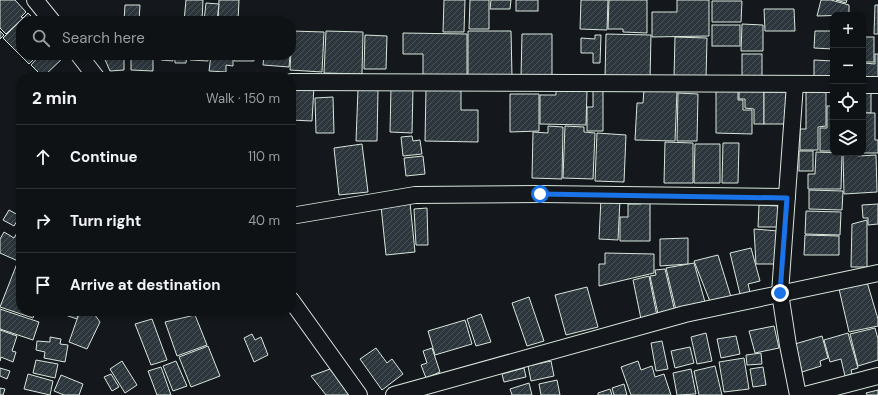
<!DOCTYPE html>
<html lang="en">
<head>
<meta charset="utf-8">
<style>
  :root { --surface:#0f1215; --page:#1d2022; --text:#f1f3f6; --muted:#9b9ea0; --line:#2f3234 }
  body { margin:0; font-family:"DM Sans",sans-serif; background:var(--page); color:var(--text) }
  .controls { position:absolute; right:12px; top:12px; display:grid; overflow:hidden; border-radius:8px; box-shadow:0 2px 6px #0003 }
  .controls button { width:36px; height:36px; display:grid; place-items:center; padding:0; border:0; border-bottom:1px solid var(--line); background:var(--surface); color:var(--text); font:20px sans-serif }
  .stop { position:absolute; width:12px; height:12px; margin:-9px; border:3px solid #1a73e8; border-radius:50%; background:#fff }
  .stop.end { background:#1a73e8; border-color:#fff; box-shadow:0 1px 4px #0008 }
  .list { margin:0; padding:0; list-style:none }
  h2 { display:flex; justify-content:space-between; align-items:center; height:52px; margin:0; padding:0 16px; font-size:17px }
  h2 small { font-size:13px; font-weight:400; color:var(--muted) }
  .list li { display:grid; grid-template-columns:26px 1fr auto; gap:12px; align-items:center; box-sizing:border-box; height:64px; padding:0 16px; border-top:1px solid var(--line) }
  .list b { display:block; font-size:15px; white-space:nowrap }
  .list em { font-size:13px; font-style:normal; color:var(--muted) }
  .icon { flex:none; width:22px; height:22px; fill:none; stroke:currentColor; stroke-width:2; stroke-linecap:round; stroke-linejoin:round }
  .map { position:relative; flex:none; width:878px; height:395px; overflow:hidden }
  .search { position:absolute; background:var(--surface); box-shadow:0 2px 6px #0003; left:16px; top:16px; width:280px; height:44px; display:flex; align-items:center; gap:10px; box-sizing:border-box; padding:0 14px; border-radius:16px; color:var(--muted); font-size:15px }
  .panel { position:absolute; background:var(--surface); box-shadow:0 2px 6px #0003; left:16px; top:72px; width:280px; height:244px; border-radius:16px }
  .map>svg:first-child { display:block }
  .building { fill:url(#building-hatch); stroke:#d8e6dc }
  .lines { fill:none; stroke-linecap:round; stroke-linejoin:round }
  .minor-casing { stroke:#d8e6dc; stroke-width:18 }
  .minor { stroke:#14181c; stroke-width:16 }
  .route { stroke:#1a73e8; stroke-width:5 }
</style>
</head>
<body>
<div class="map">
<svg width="878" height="395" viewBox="0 0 878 395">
  <defs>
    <pattern id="building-hatch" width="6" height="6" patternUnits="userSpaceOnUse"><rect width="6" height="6" fill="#2c363c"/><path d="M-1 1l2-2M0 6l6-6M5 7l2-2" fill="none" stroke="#4a5358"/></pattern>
  </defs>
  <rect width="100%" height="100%" fill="#14181c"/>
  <g class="building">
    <polygon points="0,0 15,0 26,12 21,17 23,18 6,34 0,28"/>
    <polygon points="186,0 203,0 202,21 184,21"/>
    <polygon points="219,0 239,0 238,21 218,21"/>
    <polygon points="444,0 465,0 464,32 443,32"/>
    <polygon points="470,0 489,0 489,29 469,29"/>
    <polygon points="491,0 511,0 510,9 490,9"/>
    <rect x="516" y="0" width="22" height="11"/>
    <polygon points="581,0 608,0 607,30 580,29"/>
    <polygon points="609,0 647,0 647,33 623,32 623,29 608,29"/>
    <polygon points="677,0 709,0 709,36 652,37 652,12 677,12"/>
    <polygon points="821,0 831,0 849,5 849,15 817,16"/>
    <polygon points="836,0 847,0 846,3"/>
    <polygon points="712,1 742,1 741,22 712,22"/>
    <polygon points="206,3 219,4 217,21 204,21"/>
    <polygon points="125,5 140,5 139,21 124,21"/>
    <polygon points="875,5 878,5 878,34 874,34"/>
    <polygon points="764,9 794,9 795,31 765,31"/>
    <polygon points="28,13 36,21 21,21 21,55 38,55 29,64 3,38"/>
    <polygon points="742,24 763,25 763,51 741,51"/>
    <rect x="712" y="25" width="28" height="21"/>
    <polygon points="0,31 4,35 0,39"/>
    <polygon points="292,31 324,32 322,72 290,70"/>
    <polygon points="326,31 363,32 362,74 324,73"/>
    <polygon points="468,31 511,31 512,77 468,78"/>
    <polygon points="815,31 833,31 833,49 814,48"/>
    <polygon points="403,33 467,34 467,79 423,79 423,54 403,54"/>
    <polygon points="522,34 552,34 552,77 521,77"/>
    <polygon points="606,34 651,35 650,79 605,78"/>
    <polygon points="365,35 387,36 386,69 364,69"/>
    <polygon points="595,35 601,35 600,63 593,63 593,53 581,53 581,38 595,39"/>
    <polygon points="675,37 707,38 706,79 674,78"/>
    <rect x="863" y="37" width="11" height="25"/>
    <rect x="742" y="54" width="20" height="27"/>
    <polygon points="875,54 878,54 878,80 864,80 864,63 875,64"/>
    <polygon points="40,55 66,55 43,77 31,65"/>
    <polygon points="103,55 124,55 124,70 110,71"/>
    <polygon points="131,55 153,55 153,71 131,70"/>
    <polygon points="161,55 173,55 173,61 161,60"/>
    <polygon points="175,55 187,55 186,63 175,63"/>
    <polygon points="190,55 208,55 208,61 190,60"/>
    <polygon points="211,55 233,55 233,66 226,65 226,72 209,71"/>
    <polygon points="235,55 254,55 254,61 234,61"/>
    <polygon points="264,55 290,55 289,67 263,65"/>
    <polygon points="814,60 833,61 833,80 814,80"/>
    <polygon points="292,85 314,86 312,121 291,120"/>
    <polygon points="391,87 413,88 412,133 390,132"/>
    <polygon points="739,88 764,88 764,124 754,124 754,109 745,108 745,99 739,99"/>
    <polygon points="358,89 378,90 377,141 356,141"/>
    <polygon points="426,89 461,90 461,110 478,110 478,142 425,141"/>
    <polygon points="644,89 677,91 675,141 635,140 637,103 643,103"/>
    <polygon points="556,90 587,91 586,125 540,124 540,95 556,95"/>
    <polygon points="593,90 603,90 603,131 587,131 587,107 593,107"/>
    <polygon points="716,90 738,90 738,100 743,100 743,110 752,110 752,134 716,133"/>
    <rect x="764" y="92" width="26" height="32"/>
    <polygon points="806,92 826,92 826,126 818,127 818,150 800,150 800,129 806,129"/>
    <rect x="863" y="92" width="8" height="21"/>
    <polygon points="678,93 698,94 697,141 677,141"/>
    <polygon points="510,94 539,94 539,131 510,132"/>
    <polygon points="333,97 334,133 316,133 315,98"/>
    <polygon points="827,106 833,106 833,151 820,151 820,128 827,128"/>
    <polygon points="863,113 875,113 875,140 878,140 878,153 863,153"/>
    <polygon points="548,126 563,127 562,179 532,178 533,132 548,133"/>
    <polygon points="565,126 584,127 584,132 595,133 593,179 563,178"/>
    <polygon points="597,133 626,135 624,182 595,181"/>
    <polygon points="412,136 413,141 420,140 422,154 403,156 401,137"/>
    <polygon points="665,142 693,143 693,183 664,183"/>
    <polygon points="723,143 739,143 738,183 722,183"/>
    <polygon points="362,144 368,192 339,195 334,148"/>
    <polygon points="695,144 720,144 720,183 694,183"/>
    <rect x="799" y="151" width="14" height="20"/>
    <polygon points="816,152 842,153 841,189 808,189 808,174 815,174"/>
    <polygon points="858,153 858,156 876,155 877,192 844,194 843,154"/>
    <polygon points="423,156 425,174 406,176 404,158"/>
    <polygon points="809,190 843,191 842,210 809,209"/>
    <polygon points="601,198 620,199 618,240 599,239"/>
    <polygon points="641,198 650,198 650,241 620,241 620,217 628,217 628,204 641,204"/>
    <polygon points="410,203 415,252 386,255 381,206"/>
    <polygon points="878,204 878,224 868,225 868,218 863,218 862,205"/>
    <polygon points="759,205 778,206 778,227 758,227"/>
    <polygon points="427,208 428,245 416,245 414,209"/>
    <polygon points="9,210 20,216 14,226 3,220"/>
    <polygon points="806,211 841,212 840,235 805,234"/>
    <polygon points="867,220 867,267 851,267 852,224"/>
    <polygon points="21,226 21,256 18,261 0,253 0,239 4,232 14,238"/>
    <polygon points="754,229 778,231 778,264 756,264"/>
    <polygon points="805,235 839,236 839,255 804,255"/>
    <polygon points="688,238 688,264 660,266 660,239"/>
    <polygon points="751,248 760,281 748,284 750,292 740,294 730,253"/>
    <polygon points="605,253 654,254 654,273 599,286 599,264 605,264"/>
    <polygon points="718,255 731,297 711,304 694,261"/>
    <polygon points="18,261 21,262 21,311 35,311 33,318 0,307"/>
    <polygon points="694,263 705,302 676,310 666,268"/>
    <polygon points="665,269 675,312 658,314 650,276 656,275 655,270"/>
    <polygon points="649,276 657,316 641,319 633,280"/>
    <polygon points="867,282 878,319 878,326 849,332 839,289"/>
    <polygon points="587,287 598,327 566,335 555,295"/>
    <polygon points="529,297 544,341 527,346 512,303"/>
    <polygon points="0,309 39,322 33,340 0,329"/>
    <polygon points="54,311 79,311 77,319"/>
    <polygon points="80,311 92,311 100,322 87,349 69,342"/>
    <polygon points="481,314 491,342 476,346 467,319"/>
    <polygon points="195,315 207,345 177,356 165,322"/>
    <polygon points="152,319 167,360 151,365 135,324"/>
    <polygon points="465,320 472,344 435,355 428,331"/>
    <polygon points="774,326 779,348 755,353 749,331"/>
    <polygon points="875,328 878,339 878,360 858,366 850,334"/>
    <polygon points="0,330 17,336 12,351 16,352 13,362 1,357 0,361"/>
    <polygon points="706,333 712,361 697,364 691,337"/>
    <polygon points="848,333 858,368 851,370 852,374 845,376 841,359 830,362 824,340"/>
    <polygon points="252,334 255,340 261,337 268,355 254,362 244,338"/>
    <polygon points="736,336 740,354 721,358 717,339"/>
    <polygon points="822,336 828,358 820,361 821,366 802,372 795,344"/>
    <polygon points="50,337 61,339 60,344 68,345 65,362 44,358 45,352 36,350 37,341 50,342"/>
    <polygon points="662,341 668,369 656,371 651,343"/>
    <polygon points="208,346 220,376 191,387 179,357"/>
    <polygon points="690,347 694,363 675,368 671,351"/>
    <polygon points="376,348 387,363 392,359 403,374 382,390 360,359"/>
    <polygon points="432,348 440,372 426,378 421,365 427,363 423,351"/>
    <polygon points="761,353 762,364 747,365 746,355"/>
    <polygon points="744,358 749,389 724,392 719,362"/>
    <polygon points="36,360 58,364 55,378 33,373"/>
    <polygon points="122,361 137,385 125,393 110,369"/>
    <polygon points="176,361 187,386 173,391 163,366"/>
    <polygon points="551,361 554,376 531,381 528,366"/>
    <polygon points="638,361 641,370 652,366 655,377 664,374 671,395 631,395 621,367"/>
    <polygon points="715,366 722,395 699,395 694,371"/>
    <polygon points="161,367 171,395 157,395 148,371"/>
    <polygon points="763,367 766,385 753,387 750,369"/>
    <polygon points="0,368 10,371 7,379 0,376"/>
    <polygon points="524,368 526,377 504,382 502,374"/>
    <polygon points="330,369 352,395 326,395 311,376"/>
    <polygon points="691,369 696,394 677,395 673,373"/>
    <polygon points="28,374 53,381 50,395 24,389"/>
    <polygon points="111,374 119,387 112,391 104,377"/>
    <polygon points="61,375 83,384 79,395 64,395 54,391"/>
    <polygon points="557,380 560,395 541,395 539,384"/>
    <polygon points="529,383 532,395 512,395 510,389"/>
    <polygon points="624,384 627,395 614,395 612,388"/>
    <polygon points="0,388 5,389 3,395 0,395"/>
    <polygon points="610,389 612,395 598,395 598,393"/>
    <polygon points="878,390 878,395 867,395 866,393"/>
  </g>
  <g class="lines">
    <g class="minor-casing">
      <g id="minor">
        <polyline points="35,0 52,21"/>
        <polyline points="79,55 96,77"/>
        <polyline points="291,82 833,84"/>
        <polyline points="795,84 780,293 788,345 798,395"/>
        <polyline points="863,85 878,85"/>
        <polyline points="291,216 415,195 540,194 787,197"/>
        <polyline points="291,300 359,395"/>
        <polyline points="394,395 685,314 878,273"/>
        <polyline points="805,395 878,376"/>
      </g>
    </g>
    <use href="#minor" class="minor"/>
  </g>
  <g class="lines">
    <polyline class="route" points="540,194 787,198 780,293"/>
  </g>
</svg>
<div class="controls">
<button>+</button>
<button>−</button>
<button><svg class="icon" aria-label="locate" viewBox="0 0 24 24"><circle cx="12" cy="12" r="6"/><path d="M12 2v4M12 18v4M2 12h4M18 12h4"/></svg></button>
<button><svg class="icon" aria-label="layers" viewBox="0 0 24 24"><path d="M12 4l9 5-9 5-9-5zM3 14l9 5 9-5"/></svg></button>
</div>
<div class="stop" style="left:540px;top:194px"></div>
<div class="stop end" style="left:780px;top:293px"></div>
<div class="search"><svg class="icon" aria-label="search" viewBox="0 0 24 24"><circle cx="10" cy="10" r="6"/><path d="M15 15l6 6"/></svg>Search here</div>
<section class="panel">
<h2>2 min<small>Walk · 150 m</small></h2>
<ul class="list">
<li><svg class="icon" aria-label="ahead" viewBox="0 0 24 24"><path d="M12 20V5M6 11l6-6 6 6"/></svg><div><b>Continue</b></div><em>110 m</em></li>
<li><svg class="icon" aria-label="right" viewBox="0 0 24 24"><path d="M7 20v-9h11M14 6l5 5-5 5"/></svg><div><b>Turn right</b></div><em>40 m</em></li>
<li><svg class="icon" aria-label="arrive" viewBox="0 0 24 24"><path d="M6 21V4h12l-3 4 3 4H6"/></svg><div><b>Arrive at destination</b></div></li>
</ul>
</section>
</div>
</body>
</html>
